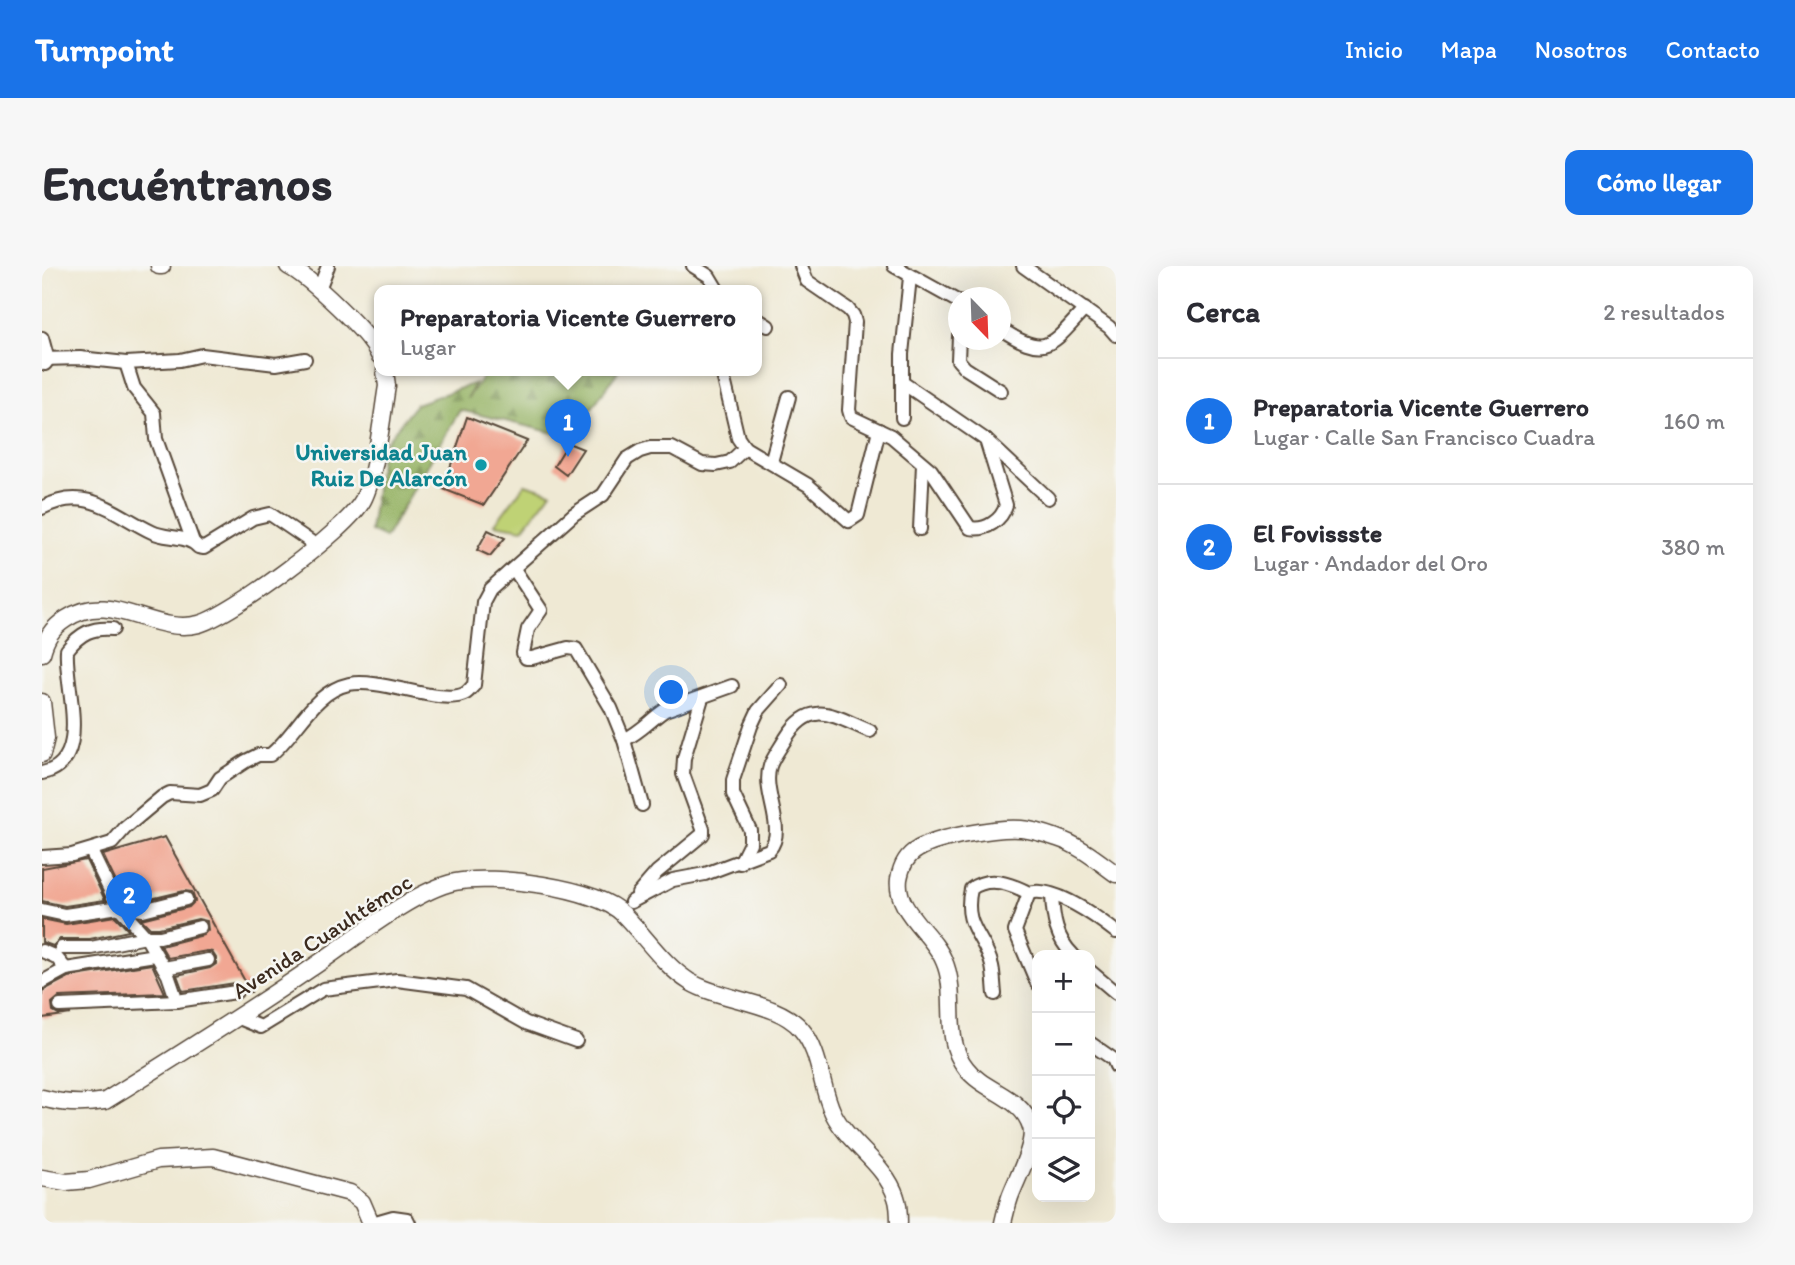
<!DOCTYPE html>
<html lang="es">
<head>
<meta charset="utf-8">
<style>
  :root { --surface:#fff; --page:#f7f7f7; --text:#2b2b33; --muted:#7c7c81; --line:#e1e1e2; --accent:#1a73e8 }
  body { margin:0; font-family:Itim,sans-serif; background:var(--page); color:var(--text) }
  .controls { position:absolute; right:21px; bottom:21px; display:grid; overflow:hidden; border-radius:14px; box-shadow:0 7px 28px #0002 }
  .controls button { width:63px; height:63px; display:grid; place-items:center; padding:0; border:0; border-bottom:2px solid var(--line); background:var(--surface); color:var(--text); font:35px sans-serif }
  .compass { position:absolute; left:906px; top:21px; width:63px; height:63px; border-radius:50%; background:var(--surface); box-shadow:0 7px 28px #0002; rotate:157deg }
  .you { position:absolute; left:630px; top:427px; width:24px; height:24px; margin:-18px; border:5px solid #fff; border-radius:50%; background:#1a73e8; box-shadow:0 0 0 10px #1a73e833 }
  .badge { display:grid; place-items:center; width:46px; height:46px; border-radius:50%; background:var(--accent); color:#fff; font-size:23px; font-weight:700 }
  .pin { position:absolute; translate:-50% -58px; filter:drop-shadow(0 2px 4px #0008) }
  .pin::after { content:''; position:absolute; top:37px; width:24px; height:21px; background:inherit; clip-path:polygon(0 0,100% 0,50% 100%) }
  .popup { position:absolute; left:332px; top:19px; width:388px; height:91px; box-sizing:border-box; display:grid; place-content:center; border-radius:14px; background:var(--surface); filter:drop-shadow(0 2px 5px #0005); font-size:23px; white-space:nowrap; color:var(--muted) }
  .popup b { font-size:26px; color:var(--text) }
  .popup::after { content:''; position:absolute; left:50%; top:100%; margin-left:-14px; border:14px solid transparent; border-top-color:var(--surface) }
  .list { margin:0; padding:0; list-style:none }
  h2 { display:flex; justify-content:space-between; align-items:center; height:91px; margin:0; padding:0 28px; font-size:30px }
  h2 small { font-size:23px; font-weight:400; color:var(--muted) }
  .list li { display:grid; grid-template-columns:46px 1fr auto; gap:21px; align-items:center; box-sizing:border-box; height:126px; padding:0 28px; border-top:2px solid var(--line) }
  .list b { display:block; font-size:26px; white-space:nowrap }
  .list p { margin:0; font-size:23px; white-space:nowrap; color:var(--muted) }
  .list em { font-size:23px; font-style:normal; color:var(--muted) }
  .icon { flex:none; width:38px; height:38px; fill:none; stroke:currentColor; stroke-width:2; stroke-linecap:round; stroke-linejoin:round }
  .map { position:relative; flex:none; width:1074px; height:957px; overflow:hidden; border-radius:14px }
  header { display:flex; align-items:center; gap:42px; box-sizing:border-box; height:98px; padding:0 35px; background:var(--accent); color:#fff }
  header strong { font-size:33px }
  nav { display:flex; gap:38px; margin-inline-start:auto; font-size:24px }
  .intro { display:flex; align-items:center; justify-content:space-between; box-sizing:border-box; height:168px; padding:0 42px }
  h1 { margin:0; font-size:49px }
  .button { padding:18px 32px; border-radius:14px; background:var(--accent); color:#fff; font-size:24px; font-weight:700 }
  main { display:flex; gap:42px; padding:0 42px }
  aside { flex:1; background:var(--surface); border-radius:14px; box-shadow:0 7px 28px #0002 }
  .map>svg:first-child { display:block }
  .forest { fill:url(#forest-firs); stroke:#696f42; stroke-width:2 }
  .pitch { fill:#bfd275; stroke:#7d7e4a; stroke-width:2 }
  .building { fill:#f1a793 }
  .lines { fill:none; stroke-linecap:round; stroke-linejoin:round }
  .minor-casing { stroke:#564739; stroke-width:16 }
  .major-casing { stroke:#564739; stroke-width:19 }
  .minor { stroke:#fff; stroke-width:12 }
  .major { stroke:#fff; stroke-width:16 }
  .culture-dot { fill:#0f9aa8; stroke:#f6f6f2; stroke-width:2.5 }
  .labels { text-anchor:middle; stroke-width:5; stroke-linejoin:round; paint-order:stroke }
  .culture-label { font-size:23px; font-weight:bold; fill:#0d838f; stroke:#f6f6f2; text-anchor:end }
  .street-label { font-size:23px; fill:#3b2a1e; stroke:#f6f6f2 }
</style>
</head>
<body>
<header>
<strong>Turnpoint</strong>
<nav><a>Inicio</a><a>Mapa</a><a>Nosotros</a><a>Contacto</a></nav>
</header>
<div class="intro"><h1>Encuéntranos</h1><a class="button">Cómo llegar</a></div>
<main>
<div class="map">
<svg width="1074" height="957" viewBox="0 0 1074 957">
  <defs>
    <pattern id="forest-firs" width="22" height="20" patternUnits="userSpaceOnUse" patternTransform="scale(1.75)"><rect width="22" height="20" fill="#97b466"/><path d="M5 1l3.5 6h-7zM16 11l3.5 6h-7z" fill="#7c9353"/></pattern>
  </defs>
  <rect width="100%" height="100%" fill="#f6f6f2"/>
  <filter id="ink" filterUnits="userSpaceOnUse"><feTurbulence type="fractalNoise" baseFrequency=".0143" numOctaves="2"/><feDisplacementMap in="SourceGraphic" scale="14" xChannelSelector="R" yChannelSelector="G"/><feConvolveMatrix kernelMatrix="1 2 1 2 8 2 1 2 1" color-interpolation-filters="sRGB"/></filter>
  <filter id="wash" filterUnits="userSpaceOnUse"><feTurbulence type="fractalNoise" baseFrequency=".00686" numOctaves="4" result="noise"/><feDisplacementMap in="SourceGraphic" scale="28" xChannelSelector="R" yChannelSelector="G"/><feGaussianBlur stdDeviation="1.57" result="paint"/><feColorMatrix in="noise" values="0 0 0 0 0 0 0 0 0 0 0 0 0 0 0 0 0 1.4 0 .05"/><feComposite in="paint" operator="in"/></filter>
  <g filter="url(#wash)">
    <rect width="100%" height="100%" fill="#efe9d4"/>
    <polygon class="forest" points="445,105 576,105 529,171 418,144 343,272 328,265 340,181 374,138 433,117 425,133"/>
    <polygon class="pitch" points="483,218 509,226 481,263 453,258"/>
    <g id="blocks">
      <g class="building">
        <polygon points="425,151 485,175 442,239 401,223"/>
        <polygon points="526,177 541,183 524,209 512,200"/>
        <polygon points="446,264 463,272 448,290 435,284"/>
        <polygon points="123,571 209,726 203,727 200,720 193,717 141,725 135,709 168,702 174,698 174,692 170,686 165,685 126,692 119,680 161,669 166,664 165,655 156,653 117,662 108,662 99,653 147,641 153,635 150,626 142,625 100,635 82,633 61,589"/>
        <polygon points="44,594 63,634 23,640 0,635 0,602"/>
        <polygon points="73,650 87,665 48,673 18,673 11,680 0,676 0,653 24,658"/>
        <polygon points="110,698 123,727 17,731 10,737 11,745 18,749 29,748 0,752 0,725 27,711"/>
      </g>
    </g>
  </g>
  <g filter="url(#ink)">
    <use href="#blocks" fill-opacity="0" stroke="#564739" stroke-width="2"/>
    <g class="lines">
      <g class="minor-casing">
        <g id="minor">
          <polyline points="651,0 667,10 676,25"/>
          <path d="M759 0 765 15 806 43 811 49 813 56 807 144 809 151 849 170 889 204 928 262C944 265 960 254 964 239L944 174"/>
          <polyline points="852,0 917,36"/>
          <polyline points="981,0 1067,61 1074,69"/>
          <polyline points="277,23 286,0"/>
          <polyline points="715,53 726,60"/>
          <path d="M959 63C1005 94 1010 78 1043 43"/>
          <polyline points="917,70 916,94 923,102 959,125"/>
          <polyline points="0,72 6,94 3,98"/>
          <polyline points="0,93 38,92 84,97 138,94 160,89 234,98 263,93"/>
          <polyline points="84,97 92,122 112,147 114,173 151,276"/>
          <polyline points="861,117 944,174 1006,232"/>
          <polyline points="860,152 860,88 868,11"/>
          <polyline points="703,182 766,219 807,255 816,249 837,164"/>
          <polyline points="729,196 747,131"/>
          <path d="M0 242C45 218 72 248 110 266 124 273 146 269 156 281L162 282 211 252 228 248 275 280"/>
          <polyline points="878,263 881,198"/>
          <polyline points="472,303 499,344 486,363 481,387 484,392 490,392 526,382 534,383 569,442 582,474 600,539"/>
          <path d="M582 474C600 465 608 454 623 444L690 420"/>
          <path d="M0 507C52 497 22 420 25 384 38 367 50 361 71 363"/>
          <polyline points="49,585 75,639 104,671 126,709 135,735"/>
          <path d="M0 591 30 589 70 577 83 562 120 531 128 527 158 529 170 524 178 512 204 495 216 489H228C255 468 270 426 307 418 339 411 401 441 424 427 427 425 429 422 432 419L441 336 448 323 532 248 561 229 585 193 598 185 608 182H630L660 198 674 199 688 196 703 182 696 172 680 105"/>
          <polyline points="698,597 708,577 708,564 691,528 691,514 709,460 716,445 739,419"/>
          <path d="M987 627C1011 619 1055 651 1074 666"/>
          <polyline points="987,627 973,665 995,717"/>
          <polyline points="596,628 615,606 661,568 661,563 641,508 642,492 660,432"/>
          <path d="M1010 629C1011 653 1014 672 1031 689"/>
          <path d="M589 636 631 614 663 608 727 584C746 563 719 527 728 500 731 491 739 481 744 472 769 431 793 451 828 465"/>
          <polyline points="0,644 23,649 77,641 101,644 144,633"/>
          <polyline points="19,682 49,682 104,671 118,671 158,661"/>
          <polyline points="0,685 14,691 24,703"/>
          <polyline points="122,702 166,694"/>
          <polyline points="1048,705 1074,727"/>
          <polyline points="0,716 24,703 113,689"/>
          <path d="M953 728C952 719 952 709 950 700 943 669 920 662 929 623 947 609 969 618 987 627"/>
          <polyline points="18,740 135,735 194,726"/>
          <polyline points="197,752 219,761 281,723 355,714 424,723 484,757 534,775"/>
          <polyline points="1048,777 1071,793 1074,800"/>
          <polyline points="330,957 351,951 365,953 367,957"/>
        </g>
      </g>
      <g class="major-casing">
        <g id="major">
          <polyline points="117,0 120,0"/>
          <path d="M246 0C266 10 329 69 337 89"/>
          <path d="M0 387C4 372 10 362 24 353 70 322 110 370 157 358 190 349 305 264 321 234 334 209 340 150 345 120L343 105"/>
          <polyline points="0,436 4,472 0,488"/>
          <path d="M0 832C22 838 41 839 63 835 132 792 201 749 268 703 306 678 370 625 413 616 450 608 554 621 581 648 603 670 621 699 648 716 680 735 735 735 759 763 779 786 778 820 791 847 807 879 843 897 854 931 857 939 857 948 857 957"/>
          <polyline points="0,912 24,916 47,914 116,894 171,891 308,927 320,936 329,957"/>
          <path d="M961 957C963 948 965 940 968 931 974 914 994 878 989 861 980 830 942 826 924 802 899 771 917 729 902 695 891 667 853 646 857 613 859 601 865 589 876 583 896 571 956 561 979 563 991 564 1004 568 1015 572 1037 579 1056 595 1074 608"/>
        </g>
      </g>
      <use href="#minor" class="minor"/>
      <use href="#major" class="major"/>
    </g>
  </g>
  <circle class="culture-dot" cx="439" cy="199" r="7"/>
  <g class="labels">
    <g class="culture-label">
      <text x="425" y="194">Universidad Juan<tspan x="425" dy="26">Ruiz De Alarcón</tspan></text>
    </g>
    <g class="street-label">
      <text transform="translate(280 670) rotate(-33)" y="8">Avenida Cuauhtémoc</text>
    </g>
  </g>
</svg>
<div class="controls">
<button>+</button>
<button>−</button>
<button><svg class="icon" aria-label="locate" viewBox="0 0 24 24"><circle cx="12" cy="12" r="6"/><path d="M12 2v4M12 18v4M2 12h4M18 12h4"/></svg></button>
<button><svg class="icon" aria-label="layers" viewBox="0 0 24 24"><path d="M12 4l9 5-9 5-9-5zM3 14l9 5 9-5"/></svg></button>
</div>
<svg class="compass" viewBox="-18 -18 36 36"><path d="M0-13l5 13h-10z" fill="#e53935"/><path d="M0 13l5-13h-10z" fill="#7c7c81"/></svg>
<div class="you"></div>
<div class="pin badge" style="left:526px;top:191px">1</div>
<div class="popup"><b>Preparatoria Vicente Guerrero</b>Lugar</div>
<div class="pin badge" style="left:87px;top:664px">2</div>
</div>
<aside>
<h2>Cerca<small>2 resultados</small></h2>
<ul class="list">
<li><span class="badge">1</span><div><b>Preparatoria Vicente Guerrero</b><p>Lugar · Calle San Francisco Cuadra</p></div><em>160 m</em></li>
<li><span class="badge">2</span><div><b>El Fovissste</b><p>Lugar · Andador del Oro</p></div><em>380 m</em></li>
</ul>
</aside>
</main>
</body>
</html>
